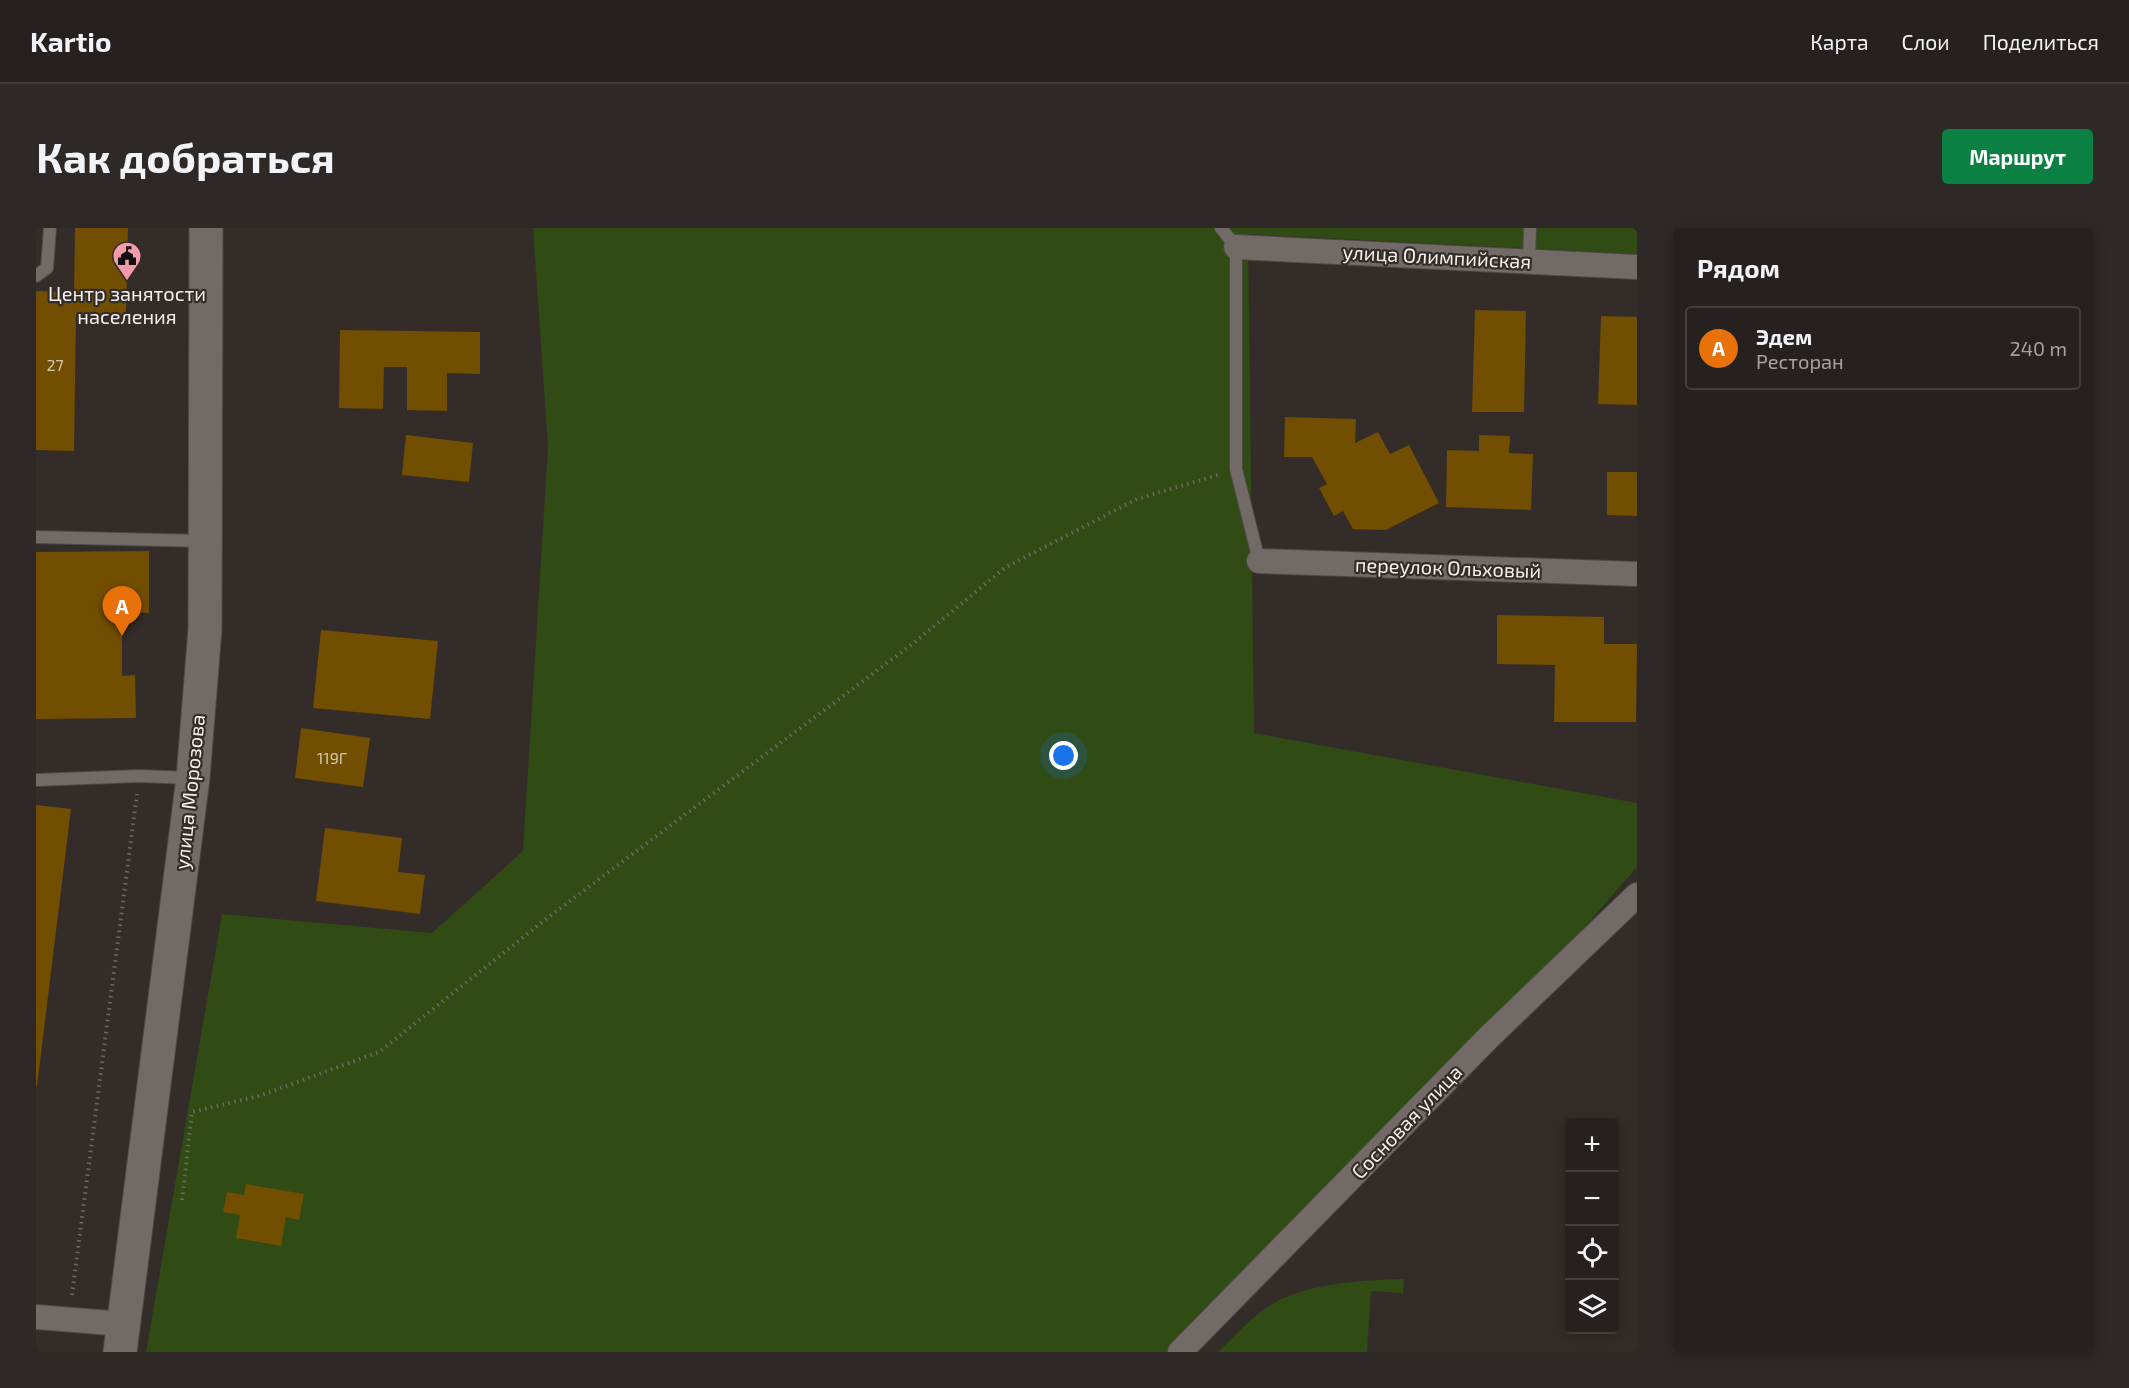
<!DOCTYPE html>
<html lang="ru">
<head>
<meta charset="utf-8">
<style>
  :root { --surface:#26211e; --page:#2e2927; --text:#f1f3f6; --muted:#a4a3a4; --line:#423e3c; --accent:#0b8043 }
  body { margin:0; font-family:"Exo 2",sans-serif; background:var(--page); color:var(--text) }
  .controls { position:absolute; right:18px; bottom:18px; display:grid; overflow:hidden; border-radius:6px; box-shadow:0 3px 15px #0003 }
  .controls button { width:54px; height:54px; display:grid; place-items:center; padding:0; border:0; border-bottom:2px solid var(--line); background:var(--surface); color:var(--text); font:30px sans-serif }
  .you { position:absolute; left:1028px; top:528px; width:21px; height:21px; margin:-15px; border:4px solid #fff; border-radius:50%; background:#1a73e8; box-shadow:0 0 0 9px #1a73e833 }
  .badge { display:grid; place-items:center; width:39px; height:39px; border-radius:50%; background:var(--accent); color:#fff; font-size:20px; font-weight:700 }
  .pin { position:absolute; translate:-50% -50px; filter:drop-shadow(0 2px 3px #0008) }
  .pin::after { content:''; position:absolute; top:32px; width:21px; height:18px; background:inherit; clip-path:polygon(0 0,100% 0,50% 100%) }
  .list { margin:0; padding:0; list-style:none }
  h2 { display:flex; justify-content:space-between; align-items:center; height:78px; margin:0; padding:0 24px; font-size:26px }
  h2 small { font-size:20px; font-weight:400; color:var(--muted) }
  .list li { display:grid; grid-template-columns:39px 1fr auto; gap:18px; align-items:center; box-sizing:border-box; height:84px; margin:0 12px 12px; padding:0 12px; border:2px solid var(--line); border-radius:6px }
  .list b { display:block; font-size:22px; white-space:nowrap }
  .list p { margin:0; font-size:20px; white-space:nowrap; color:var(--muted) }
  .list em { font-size:20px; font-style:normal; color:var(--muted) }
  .icon { flex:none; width:33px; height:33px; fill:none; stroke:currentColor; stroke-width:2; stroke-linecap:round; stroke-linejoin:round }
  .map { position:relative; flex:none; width:1601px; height:1124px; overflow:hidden; border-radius:6px }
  header { display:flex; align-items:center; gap:36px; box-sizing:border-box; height:84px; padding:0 30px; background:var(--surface); border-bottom:2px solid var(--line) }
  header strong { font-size:28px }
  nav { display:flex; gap:33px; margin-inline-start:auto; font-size:21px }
  .intro { display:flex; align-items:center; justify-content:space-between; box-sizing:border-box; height:144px; padding:0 36px }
  h1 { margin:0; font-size:42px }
  .button { padding:15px 27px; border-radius:6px; background:var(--accent); color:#fff; font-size:21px; font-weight:700 }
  main { display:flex; gap:36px; padding:0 36px }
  aside { flex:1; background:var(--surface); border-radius:6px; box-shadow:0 3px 15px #0003 }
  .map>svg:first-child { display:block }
  .green { fill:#304b14 }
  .building { fill:#724e00 }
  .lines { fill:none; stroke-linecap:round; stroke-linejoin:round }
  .lane-casing { stroke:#4f4946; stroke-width:14 }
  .street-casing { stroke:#4f4946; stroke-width:26 }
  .secondary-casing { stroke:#4f4946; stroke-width:35 }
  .path { stroke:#6e6864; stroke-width:4; stroke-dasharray:1.5 4.5; stroke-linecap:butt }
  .lane { stroke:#726a66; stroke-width:12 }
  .street { stroke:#726a66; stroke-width:24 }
  .secondary { stroke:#726a66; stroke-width:33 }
  .labels { text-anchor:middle; stroke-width:4.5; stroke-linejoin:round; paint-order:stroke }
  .number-label { font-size:16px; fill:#d3c7b1 }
  .street-label { font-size:20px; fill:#f3efec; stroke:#332c28 }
  .poi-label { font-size:20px; fill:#f3efec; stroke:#332c28 }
</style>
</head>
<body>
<header>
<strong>Kartio</strong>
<nav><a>Карта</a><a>Слои</a><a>Поделиться</a></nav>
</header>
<div class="intro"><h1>Как добраться</h1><a class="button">Маршрут</a></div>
<main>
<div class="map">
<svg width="1601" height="1124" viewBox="0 0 1601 1124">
  <rect width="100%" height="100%" fill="#332c28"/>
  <g class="green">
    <polygon points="497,0 1601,0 1601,26 1212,6 1218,505 1601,575 1601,639 1454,808 1144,1124 110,1124 186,686 396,705 487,623 512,219"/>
    <path d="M1368 1051 1367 1065 1335 1063 1331 1124H1182C1202 1105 1224 1079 1250 1069 1287 1054 1330 1052 1368 1051Z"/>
  </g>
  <g class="building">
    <polygon points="39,0 92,0 90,87 40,86 38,223 0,222 0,63 38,64"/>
    <polygon points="1439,82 1490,83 1488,184 1436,184"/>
    <polygon points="1565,88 1601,89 1601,177 1562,176"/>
    <polygon points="304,102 444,104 444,146 411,145 411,183 371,182 371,139 348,139 347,181 303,180"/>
    <polygon points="1249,189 1320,191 1319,215 1342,204 1354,226 1373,217 1403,275 1350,302 1317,301 1307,283 1298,288 1283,260 1291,256 1276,229 1248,229"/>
    <polygon points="370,207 437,215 433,254 366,247"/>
    <polygon points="1443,207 1474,208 1473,225 1497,226 1495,282 1410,279 1411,222 1443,223"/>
    <polygon points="1571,244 1601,244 1601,288 1571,287"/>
    <polygon points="113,323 113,385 86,384 86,448 99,447 100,490 0,491 0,324"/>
    <polygon points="1461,387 1568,389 1568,416 1601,416 1600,494 1518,494 1519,437 1461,436"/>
    <polygon points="285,402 402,413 394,491 277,480"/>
    <polygon points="265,500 334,510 327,559 259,550"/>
    <polygon points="0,577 35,581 1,858 0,858"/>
    <polygon points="289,600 366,610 362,644 389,647 384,686 280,673"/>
    <polygon points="210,956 268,966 263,992 250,989 245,1018 200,1010 204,987 187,984 191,964 208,967"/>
  </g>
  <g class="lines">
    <g class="lane-casing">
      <g id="lane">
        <polyline points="1185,0 1200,19 1200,241 1223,333"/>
        <polyline points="1493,34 1494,0"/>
        <polyline points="0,48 11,40 14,0"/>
        <polyline points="0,309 168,313"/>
        <polyline points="0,552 103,548 156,550"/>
      </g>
    </g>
    <g class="street-casing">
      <g id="street">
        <polyline points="1200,19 1601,39"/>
        <polyline points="1223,333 1601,346"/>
        <polyline points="0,1089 87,1096"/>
        <polyline points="1144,1124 1454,808 1601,667"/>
      </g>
    </g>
    <g class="secondary-casing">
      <polyline id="secondary" points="84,1124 157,550 169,401 170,0"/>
    </g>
    <g class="path">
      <polyline points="146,972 156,884 223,868 343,824 510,691 875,417 970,339 1101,271 1182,247"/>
      <polyline points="36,1067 101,566"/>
    </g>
    <use href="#lane" class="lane"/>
    <use href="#street" class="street"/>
    <use href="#secondary" class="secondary"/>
  </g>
  <defs>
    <g id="civic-pin" transform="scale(1.5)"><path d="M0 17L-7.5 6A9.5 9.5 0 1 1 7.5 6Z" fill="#f39aab" stroke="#332c28"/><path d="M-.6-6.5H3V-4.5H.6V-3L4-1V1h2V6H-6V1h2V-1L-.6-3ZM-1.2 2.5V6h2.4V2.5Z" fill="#111"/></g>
  </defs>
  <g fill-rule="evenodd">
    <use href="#civic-pin" x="91" y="28"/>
  </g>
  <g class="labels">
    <g class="number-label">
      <text x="19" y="143">27</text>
      <text x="296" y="536">119Г</text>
    </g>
    <g class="street-label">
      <text transform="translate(1401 29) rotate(3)" y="7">улица Олимпийская</text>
      <text transform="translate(1412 340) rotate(2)" y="7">переулок Ольховый</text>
      <text transform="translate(154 564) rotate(-84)" y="7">улица Морозова</text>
      <text transform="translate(1371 894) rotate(-46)" y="7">Сосновая улица</text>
    </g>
    <g class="poi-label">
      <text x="91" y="73">Центр занятости<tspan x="91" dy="23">населения</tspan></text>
    </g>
  </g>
</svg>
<div class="controls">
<button>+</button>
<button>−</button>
<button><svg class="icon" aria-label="locate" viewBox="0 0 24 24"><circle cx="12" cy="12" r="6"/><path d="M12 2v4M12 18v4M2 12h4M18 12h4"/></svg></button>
<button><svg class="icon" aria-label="layers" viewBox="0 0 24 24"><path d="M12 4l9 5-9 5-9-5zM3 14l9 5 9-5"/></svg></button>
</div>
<div class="you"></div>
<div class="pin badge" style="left:86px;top:408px;background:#e8710a">A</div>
</div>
<aside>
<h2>Рядом<small></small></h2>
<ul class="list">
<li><span class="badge" style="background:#e8710a">A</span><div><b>Эдем</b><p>Ресторан</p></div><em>240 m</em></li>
</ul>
</aside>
</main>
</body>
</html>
